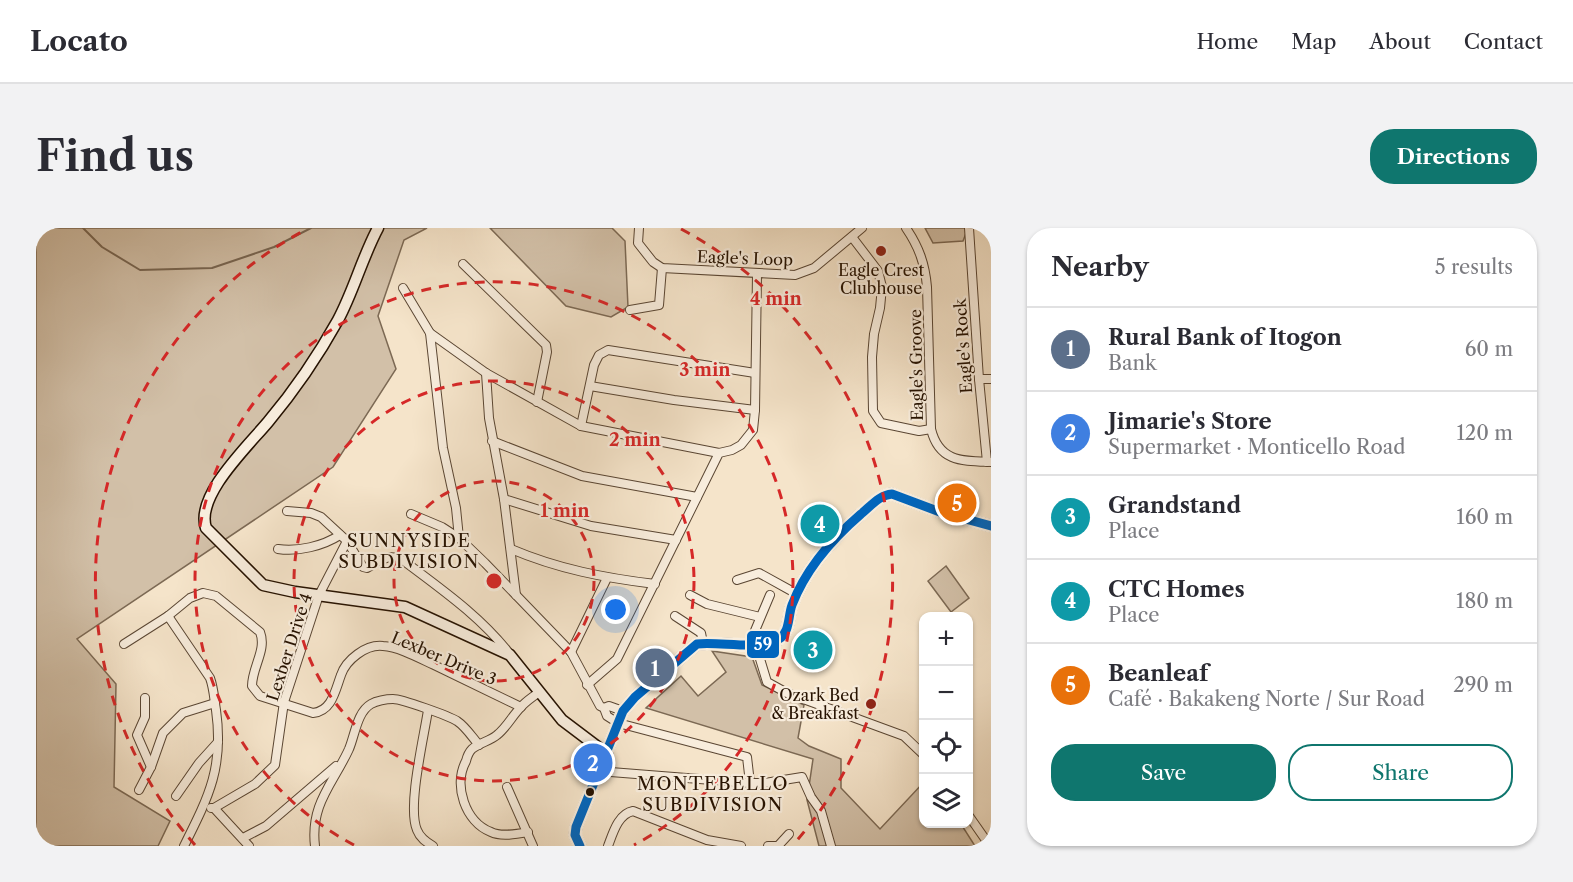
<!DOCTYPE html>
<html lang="en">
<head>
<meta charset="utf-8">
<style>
  :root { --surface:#fff; --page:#f2f2f3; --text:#2b2b33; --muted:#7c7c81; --line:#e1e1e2; --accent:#0f766e }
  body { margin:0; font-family:"Libre Caslon Text",serif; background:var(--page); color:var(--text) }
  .controls { position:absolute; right:18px; bottom:18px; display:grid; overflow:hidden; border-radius:12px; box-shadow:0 2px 4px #0004 }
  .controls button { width:54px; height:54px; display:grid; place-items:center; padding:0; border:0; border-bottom:2px solid var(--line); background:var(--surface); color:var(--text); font:30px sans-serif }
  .you { position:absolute; left:580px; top:382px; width:21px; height:21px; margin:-15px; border:4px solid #fff; border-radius:50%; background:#1a73e8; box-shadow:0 0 0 9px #1a73e833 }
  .badge { display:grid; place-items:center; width:39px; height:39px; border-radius:50%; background:var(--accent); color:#fff; font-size:20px; font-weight:700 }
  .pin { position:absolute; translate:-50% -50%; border:3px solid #fff; box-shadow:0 2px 6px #0006 }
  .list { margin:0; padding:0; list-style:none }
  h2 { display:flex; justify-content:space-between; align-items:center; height:78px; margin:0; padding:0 24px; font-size:26px }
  h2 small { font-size:20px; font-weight:400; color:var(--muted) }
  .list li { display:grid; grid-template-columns:39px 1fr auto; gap:18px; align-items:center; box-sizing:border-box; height:84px; padding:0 24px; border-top:2px solid var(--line) }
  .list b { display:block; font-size:22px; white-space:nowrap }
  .list p { margin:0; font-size:20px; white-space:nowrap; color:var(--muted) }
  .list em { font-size:20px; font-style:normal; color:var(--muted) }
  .actions { display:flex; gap:12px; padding:18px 24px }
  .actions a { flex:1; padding:14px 0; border:2px solid var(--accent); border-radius:24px; text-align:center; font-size:21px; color:var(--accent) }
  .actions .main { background:var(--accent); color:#fff }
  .icon { flex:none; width:33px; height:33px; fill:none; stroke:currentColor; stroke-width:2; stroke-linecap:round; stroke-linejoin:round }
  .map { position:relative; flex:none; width:955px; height:618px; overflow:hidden; border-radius:24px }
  header { display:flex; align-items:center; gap:36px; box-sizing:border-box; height:84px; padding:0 30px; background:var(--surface); border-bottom:2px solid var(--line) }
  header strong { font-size:28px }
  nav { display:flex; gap:33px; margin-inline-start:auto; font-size:21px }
  .intro { display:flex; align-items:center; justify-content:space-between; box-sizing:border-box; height:144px; padding:0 36px }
  h1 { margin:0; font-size:42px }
  .button { padding:15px 27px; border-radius:24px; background:var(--accent); color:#fff; font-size:21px; font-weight:700 }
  main { display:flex; gap:36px; padding:0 36px }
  aside { flex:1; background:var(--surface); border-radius:24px; box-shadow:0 2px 4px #0004 }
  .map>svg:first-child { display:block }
  .green { fill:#d2c0a8; stroke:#7c6954; stroke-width:1.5 }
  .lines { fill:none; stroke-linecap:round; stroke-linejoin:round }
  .stream { stroke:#786551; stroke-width:2 }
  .street-casing { stroke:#5a4633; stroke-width:10 }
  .secondary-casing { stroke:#261201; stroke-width:13 }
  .street { stroke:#f8eddd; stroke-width:8 }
  .secondary { stroke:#f8eddd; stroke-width:10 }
  .bus-1-casing { stroke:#f8eddd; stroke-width:14 }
  .bus-1 { stroke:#0065bd; stroke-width:9 }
  .ring { fill:none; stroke:#d62828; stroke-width:3; stroke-dasharray:10 8 }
  .poi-dot { fill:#8f2418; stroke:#f8eddd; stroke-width:2 }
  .bus-dot { fill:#261201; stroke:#f8eddd; stroke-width:2 }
  .labels { text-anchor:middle; stroke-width:4.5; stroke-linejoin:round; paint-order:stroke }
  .street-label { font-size:16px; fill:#261201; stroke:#f8eddd }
  .poi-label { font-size:16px; fill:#261201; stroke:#f8eddd }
  .neighbourhood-label { font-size:18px; letter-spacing:1.5px; fill:#261201; stroke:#f8eddd }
  .centre { fill:#d62828; stroke:#f8eddd; stroke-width:3 }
  .ring-label { font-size:18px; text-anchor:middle; font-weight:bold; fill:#d62828; stroke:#f8eddd; stroke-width:4.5; stroke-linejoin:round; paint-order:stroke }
  .line-badge { stroke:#f8eddd; stroke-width:2 }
  .badge-label { font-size:16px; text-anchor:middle; font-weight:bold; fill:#fff }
</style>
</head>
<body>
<header>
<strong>Locato</strong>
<nav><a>Home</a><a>Map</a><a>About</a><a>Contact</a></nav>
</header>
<div class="intro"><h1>Find us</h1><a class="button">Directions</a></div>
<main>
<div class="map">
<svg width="955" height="618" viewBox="0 0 955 618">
  <rect width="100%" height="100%" fill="#f5e4ca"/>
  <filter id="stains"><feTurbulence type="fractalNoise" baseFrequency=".00333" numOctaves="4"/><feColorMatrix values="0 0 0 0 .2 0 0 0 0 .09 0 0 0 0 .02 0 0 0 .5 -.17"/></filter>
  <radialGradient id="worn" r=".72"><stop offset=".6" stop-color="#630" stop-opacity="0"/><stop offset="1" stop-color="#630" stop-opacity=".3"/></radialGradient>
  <g class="green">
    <polygon points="0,0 391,0 368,12 342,88 360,141 297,239 41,411 80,456 78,559 134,593 122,618 0,618"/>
    <polygon points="454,0 576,0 589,13 592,79 575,89 530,78"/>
    <polygon points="889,0 932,0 927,13 897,15"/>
    <polygon points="910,338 933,370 915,384 892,353"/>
    <polygon points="676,423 716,429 726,457 768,477 762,510 773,518 805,531 805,560 844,601 887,555 888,596 925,596 939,618 783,618 771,572 777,531 610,480 645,448 662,468 690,444"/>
  </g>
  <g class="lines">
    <polyline class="stream" points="47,0 66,19 104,42 176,40 238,19 275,0"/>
    <g class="street-casing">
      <g id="street">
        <polyline points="603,0 602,15 617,34 626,40 759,47 778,40 826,0"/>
        <path d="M870 0C883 19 889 36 891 59L895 201C903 234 926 233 955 234"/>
        <polyline points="933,0 943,151 951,234"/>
        <polyline points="816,9 842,43 846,59 844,80 838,106 836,129 837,183 845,195 883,203 895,201"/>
        <polyline points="427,36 510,117 511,124 501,174"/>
        <polyline points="367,60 394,105 407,220 420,280 423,310"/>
        <polyline points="594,82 623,77 626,40"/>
        <polyline points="394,105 450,145 545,198 683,225"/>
        <polyline points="450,145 453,190 468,271 480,367"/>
        <polyline points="943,151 955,151"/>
        <polyline points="554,158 638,172 719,182"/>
        <polyline points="545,198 558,137 563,127 572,122 719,145"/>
        <polyline points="456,213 546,248 661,269"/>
        <polyline points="468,271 555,298 640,312"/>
        <path d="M251 283 275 285 285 289 311 313 327 339 331 340C345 333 352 324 368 333 405 361 444 388 473 425"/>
        <polyline points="375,286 406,299 423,310 449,335 535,424 564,478 568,480 571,488 582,495 711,529 714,555"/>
        <path d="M242 321C262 324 287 318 304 307"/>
        <path d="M475 321C522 341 569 350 619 356"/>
        <polyline points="701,352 723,345 761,366"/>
        <polyline points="654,367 671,376 724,389"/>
        <polyline points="734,367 718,405 718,411 731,454 751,465 868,508 888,527"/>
        <path d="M132 388 174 450C178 461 178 471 180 482 188 539 173 568 148 618"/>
        <polyline points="639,388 665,405 667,415"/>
        <path d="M88 416 132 388 154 370 167 365 180 368 224 404C231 422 216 439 216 458L224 468 277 485C296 483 299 463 305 447 310 432 330 416 347 418 363 419 383 430 398 437 427 451 456 465 485 479"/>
        <polyline points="535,424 571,350"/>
        <polyline points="551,457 581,431 683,225 696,222 705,217 717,202 719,182 721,46"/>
        <polyline points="109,470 109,489 101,507 115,539"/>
        <polyline points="568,480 573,478 587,483"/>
        <path d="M392 482C388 509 371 579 381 602 384 610 390 614 397 618"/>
        <polyline points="562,543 714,555 729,555 766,549 775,569 785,583 795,618"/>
        <polyline points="471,559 497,618"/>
        <polyline points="103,562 115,539 127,505 147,485 179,475"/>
        <polyline points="140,568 163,535 182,514"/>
        <polyline points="175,580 178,580 213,618"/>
        <polyline points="178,580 219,556 239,537 248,474 283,367 311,313"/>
        <polyline points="933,588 954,618"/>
        <path d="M492 604C481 606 465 609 455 604 429 594 417 557 430 533 431 529 433 524 436 521 443 515 454 513 461 507 471 499 476 488 485 479 490 473 497 469 503 464"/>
        <polyline points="207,610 230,598 300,538"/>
        <path d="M279 618C274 576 297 556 313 521 319 507 321 484 335 476 340 473 350 471 357 471 366 471 413 488 421 493 430 499 436 509 443 517"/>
        <path d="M572 618C577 605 582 586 597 583L671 612 705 618"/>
        <polyline points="732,618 742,618"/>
        <polyline points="742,618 753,606"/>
      </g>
    </g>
    <g class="secondary-casing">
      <g id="secondary">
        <path d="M342 0C326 30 318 62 302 92 282 128 258 163 232 194 212 218 159 268 170 300L227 357 259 364 369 379 474 427 526 492 571 526"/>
        <path d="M544 618 539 607 540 599 587 483 599 469 661 416C682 413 727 423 743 411 754 404 752 388 756 377 770 340 796 311 825 286 835 278 843 267 856 266L904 284 955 298"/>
      </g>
    </g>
    <use href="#street" class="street"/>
    <use href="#secondary" class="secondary"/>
    <g class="bus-1-casing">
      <path id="bus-1" d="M544 618 539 607 540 599 587 483 599 469 661 416C682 413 727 423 743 411 754 404 752 388 756 377 770 340 796 311 825 286 835 278 843 267 856 266L904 284 955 298"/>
    </g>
    <use href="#bus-1" class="bus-1"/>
  </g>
  <g class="ring">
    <circle cx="458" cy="353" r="100"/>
    <circle cx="458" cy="353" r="200"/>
    <path d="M318 617A299 299 0 1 1 598 617"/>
    <path d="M159 617A399 399 0 0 1 271 1M645 1A399 399 0 0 1 757 617"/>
  </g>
  <g class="poi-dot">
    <circle cx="845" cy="23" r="6"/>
    <circle cx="835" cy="476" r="6"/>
  </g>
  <circle class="bus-dot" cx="554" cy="564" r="5"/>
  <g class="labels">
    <g class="street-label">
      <text transform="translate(709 30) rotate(2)" y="6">Eagle's Loop</text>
      <text transform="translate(927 118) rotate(-94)" y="6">Eagle's Rock</text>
      <text transform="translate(880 137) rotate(-91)" y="6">Eagle's Groove</text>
      <text transform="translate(253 419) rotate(-72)" y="6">Lexber Drive 4</text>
      <text transform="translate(408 430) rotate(23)" y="6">Lexber Drive 3</text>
    </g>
    <g class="poi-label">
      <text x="845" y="48">Eagle Crest<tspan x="845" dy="18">Clubhouse</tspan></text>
      <text x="823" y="473" text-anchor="end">Ozark Bed<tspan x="823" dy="18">&amp; Breakfast</tspan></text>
    </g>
    <g class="neighbourhood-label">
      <text x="373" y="319">SUNNYSIDE<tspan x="373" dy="21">SUBDIVISION</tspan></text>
      <text x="677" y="562">MONTEBELLO<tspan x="677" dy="21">SUBDIVISION</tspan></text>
    </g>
  </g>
  <circle cx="458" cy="353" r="9" class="centre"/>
  <g class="ring-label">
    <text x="740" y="77">4 min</text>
    <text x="669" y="148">3 min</text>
    <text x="599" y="218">2 min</text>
    <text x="529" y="289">1 min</text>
  </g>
  <rect class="line-badge" x="710" y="402" width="34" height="29" rx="6" fill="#0065bd"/>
  <g class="badge-label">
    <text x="727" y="422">59</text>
  </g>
  <rect width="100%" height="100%" filter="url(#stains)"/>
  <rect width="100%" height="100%" fill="url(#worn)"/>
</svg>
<div class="controls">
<button>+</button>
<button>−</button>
<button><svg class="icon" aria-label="locate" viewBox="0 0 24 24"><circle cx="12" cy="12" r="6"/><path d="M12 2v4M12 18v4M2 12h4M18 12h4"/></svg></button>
<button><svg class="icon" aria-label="layers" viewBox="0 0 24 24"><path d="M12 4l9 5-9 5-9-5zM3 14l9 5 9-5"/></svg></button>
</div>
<div class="you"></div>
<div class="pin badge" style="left:619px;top:440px;background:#5c6f8a">1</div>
<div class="pin badge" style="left:557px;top:535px;background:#3f7fe0">2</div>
<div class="pin badge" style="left:777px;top:422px;background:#0f9aa8">3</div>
<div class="pin badge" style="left:784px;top:296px;background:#0f9aa8">4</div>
<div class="pin badge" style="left:921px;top:275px;background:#e8710a">5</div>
</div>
<aside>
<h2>Nearby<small>5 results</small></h2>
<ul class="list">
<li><span class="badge" style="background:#5c6f8a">1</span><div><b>Rural Bank of Itogon</b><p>Bank</p></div><em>60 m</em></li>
<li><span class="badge" style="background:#3f7fe0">2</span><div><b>Jimarie's Store</b><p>Supermarket · Monticello Road</p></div><em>120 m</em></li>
<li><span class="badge" style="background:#0f9aa8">3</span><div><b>Grandstand</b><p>Place</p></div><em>160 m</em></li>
<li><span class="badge" style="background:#0f9aa8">4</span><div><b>CTC Homes</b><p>Place</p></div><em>180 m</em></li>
<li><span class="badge" style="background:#e8710a">5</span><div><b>Beanleaf</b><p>Café · Bakakeng Norte / Sur Road</p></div><em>290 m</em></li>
</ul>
<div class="actions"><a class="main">Save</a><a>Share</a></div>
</aside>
</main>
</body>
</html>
